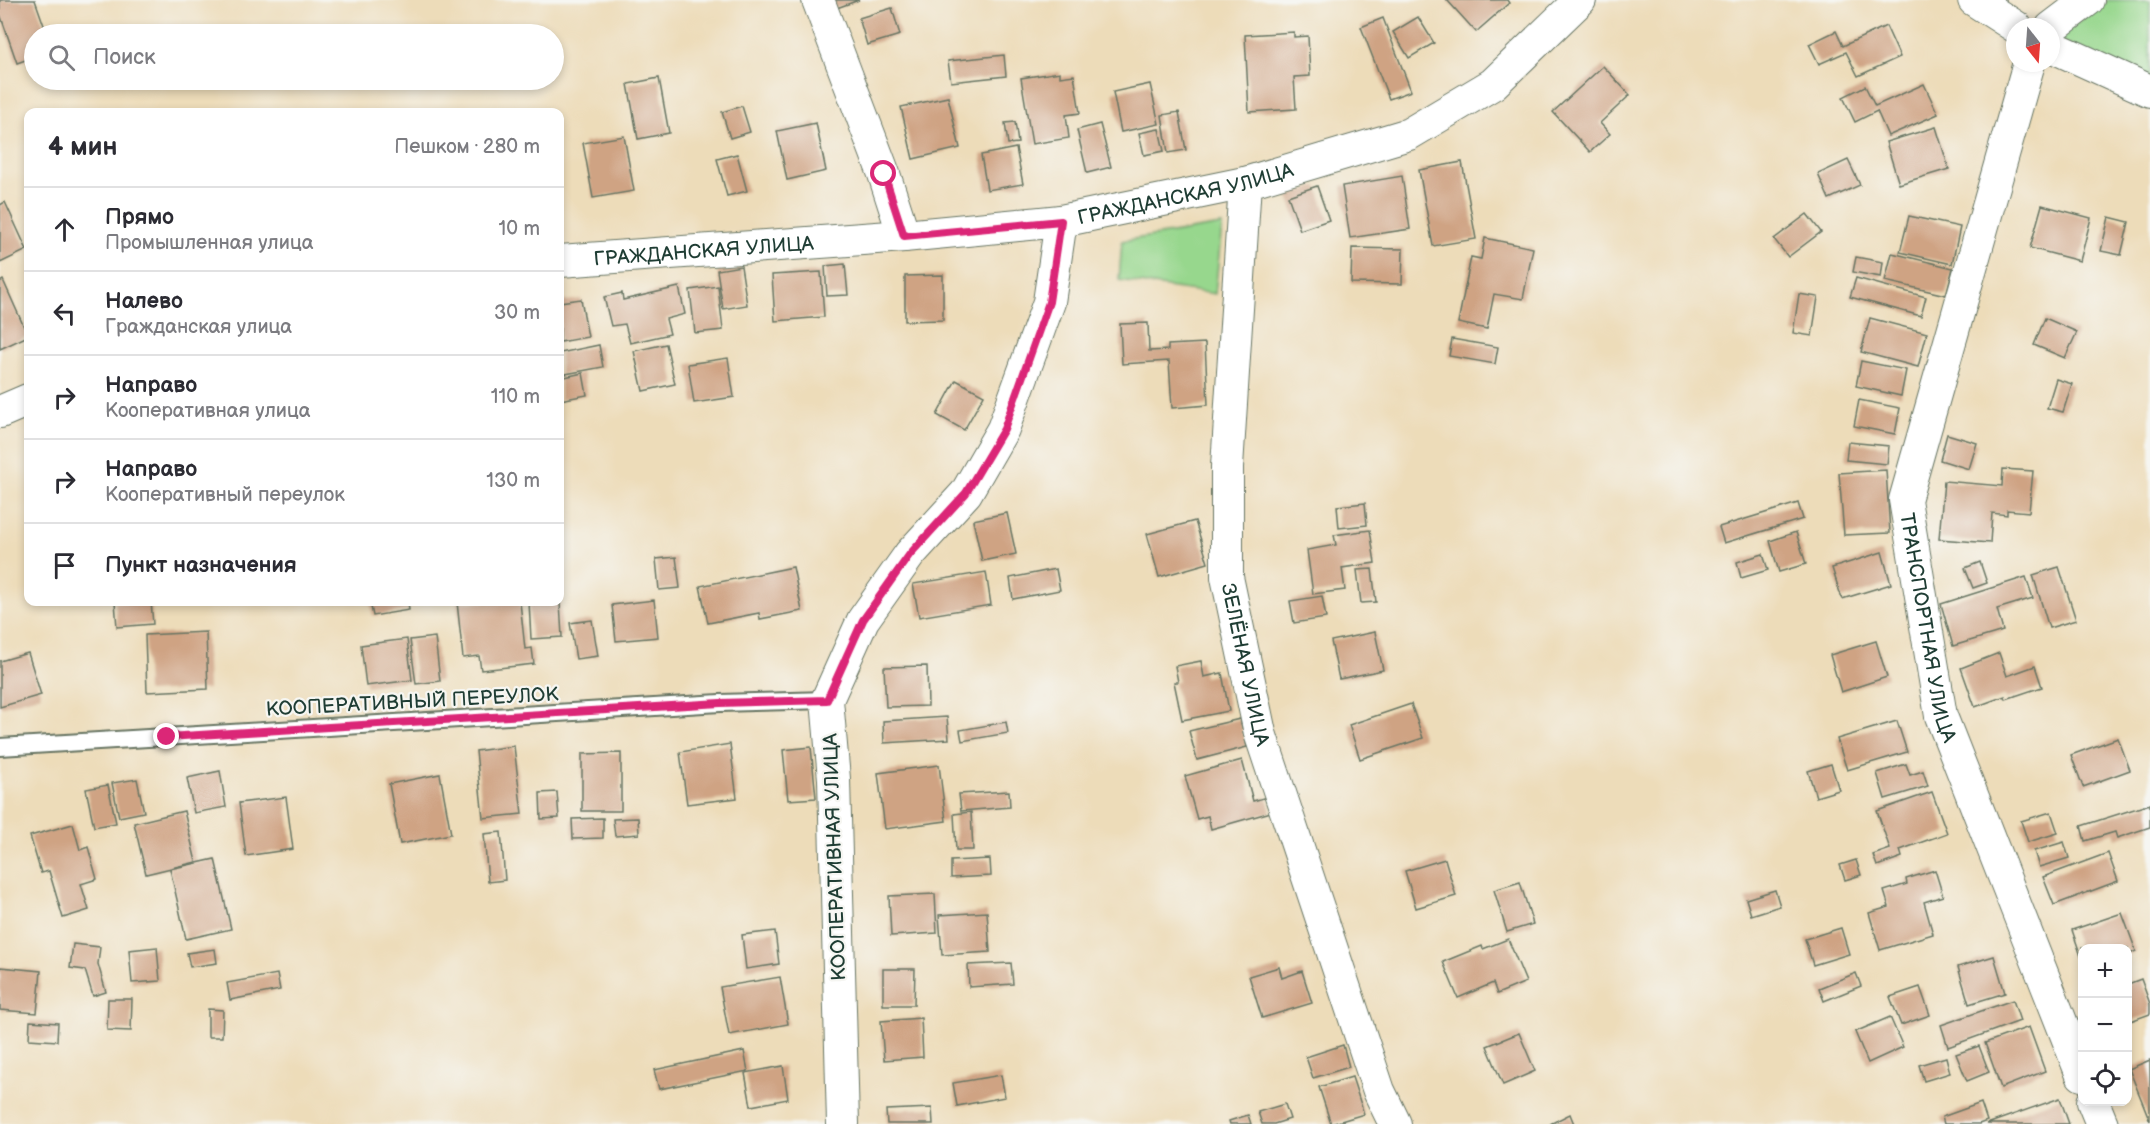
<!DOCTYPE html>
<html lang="ru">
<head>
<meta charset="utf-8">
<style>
  :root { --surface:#fff; --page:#f7f7f7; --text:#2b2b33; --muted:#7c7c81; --line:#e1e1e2 }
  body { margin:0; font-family:"Balsamiq Sans",sans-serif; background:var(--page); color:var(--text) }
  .controls { position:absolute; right:18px; bottom:18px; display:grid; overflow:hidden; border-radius:12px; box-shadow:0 3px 9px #0003 }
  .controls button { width:54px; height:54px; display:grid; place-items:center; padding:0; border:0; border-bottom:2px solid var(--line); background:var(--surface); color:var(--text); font:30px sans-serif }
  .compass { position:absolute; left:2006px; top:18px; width:54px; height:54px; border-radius:50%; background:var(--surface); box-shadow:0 3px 9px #0003; rotate:163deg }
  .stop { position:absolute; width:18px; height:18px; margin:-14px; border:4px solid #db2777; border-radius:50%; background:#fff }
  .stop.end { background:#db2777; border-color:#fff; box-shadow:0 2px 6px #0008 }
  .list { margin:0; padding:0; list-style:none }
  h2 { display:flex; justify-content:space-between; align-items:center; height:78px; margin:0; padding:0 24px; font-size:26px }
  h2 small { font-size:20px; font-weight:400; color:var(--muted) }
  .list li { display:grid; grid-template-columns:39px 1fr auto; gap:18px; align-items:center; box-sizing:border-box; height:84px; padding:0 24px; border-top:2px solid var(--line) }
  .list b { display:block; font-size:22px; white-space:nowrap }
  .list p { margin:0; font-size:20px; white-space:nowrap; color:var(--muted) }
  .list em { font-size:20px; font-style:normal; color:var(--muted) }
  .icon { flex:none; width:33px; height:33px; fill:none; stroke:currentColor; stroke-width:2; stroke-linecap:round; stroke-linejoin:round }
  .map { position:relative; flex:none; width:2150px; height:1124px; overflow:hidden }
  .search { position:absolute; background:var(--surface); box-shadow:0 3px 9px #0003; left:24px; top:24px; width:540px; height:66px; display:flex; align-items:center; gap:15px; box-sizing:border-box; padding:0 21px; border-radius:33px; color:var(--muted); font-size:22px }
  .panel { position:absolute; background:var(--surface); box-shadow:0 3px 9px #0003; left:24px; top:108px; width:540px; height:498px; border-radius:12px }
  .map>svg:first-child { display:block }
  .green { fill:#97d78d; stroke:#5b8a60; stroke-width:1.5 }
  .building { fill:#cfa383 }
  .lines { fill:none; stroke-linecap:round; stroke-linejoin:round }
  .service-casing { stroke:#677563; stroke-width:20 }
  .minor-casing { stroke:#677563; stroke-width:34 }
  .service { stroke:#fff; stroke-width:16 }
  .minor { stroke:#fff; stroke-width:32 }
  .route { stroke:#db2777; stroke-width:8 }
  .labels { text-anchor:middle; stroke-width:4.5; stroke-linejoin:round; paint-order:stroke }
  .street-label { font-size:20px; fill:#1f3d34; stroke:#f6f6f2 }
</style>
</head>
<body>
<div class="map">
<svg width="2150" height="1124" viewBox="0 0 2150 1124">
  <rect width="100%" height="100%" fill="#f6f6f2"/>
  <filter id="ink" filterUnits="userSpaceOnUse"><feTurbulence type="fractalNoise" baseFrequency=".0167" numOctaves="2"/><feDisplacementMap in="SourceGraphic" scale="12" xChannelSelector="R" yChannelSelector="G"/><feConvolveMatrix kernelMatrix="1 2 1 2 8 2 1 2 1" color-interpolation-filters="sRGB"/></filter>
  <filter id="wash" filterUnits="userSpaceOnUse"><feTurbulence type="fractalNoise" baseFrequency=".008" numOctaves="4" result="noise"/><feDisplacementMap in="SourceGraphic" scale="24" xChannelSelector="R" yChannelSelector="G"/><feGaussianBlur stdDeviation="1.35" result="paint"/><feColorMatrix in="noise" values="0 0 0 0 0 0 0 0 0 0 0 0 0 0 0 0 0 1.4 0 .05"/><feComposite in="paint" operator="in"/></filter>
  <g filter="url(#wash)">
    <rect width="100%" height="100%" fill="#eddcb9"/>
    <g class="green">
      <polygon points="2108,0 2150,0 2150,83 2055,39"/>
      <polygon points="1222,225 1215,294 1119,280 1122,241"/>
    </g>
    <g id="blocks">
      <g class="building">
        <polygon points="0,0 35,0 47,34 34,34 34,57 17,63 0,14"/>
        <polygon points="831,0 859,0 834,9"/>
        <polygon points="1447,0 1507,0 1509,3 1476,32"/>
        <polygon points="892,8 900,35 867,45 859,18"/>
        <polygon points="1418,17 1434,43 1409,58 1393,32"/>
        <polygon points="1383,18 1411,91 1389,99 1361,27"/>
        <polygon points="1886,26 1900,57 1858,76 1846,52 1819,64 1809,44 1836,31 1843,46"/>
        <polygon points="1294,32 1294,37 1308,36 1310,76 1294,77 1296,109 1249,112 1245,35"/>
        <polygon points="1004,55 1006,76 951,82 948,61"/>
        <polygon points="1603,66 1630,95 1600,123 1610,134 1590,152 1553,112"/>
        <polygon points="1060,72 1060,77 1074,75 1080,113 1066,115 1069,138 1032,144 1021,78"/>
        <polygon points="659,78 669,133 638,139 628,84"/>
        <polygon points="1150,84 1159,124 1121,132 1113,92"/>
        <polygon points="1924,84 1938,114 1888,136 1877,111 1855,122 1843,97 1865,86 1875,106"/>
        <polygon points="948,97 960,148 913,159 901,107"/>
        <polygon points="742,106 750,132 730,138 722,112"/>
        <polygon points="1179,112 1186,150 1168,153 1162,115"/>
        <polygon points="1015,122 1018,143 1008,144 1005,123"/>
        <polygon points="816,123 826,171 787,180 777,131"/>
        <polygon points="1100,124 1111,167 1087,173 1077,130"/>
        <polygon points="1936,127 1949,169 1899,184 1886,142"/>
        <polygon points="1159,129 1164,151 1144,155 1139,133"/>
        <polygon points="624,136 634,191 593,198 583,143"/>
        <polygon points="1016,148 1023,184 987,190 981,155"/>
        <polygon points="737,154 747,191 727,196 717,159"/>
        <polygon points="1848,160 1860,185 1829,199 1818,174"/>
        <polygon points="1462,162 1476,239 1433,246 1419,170"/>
        <polygon points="1402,176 1410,229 1350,238 1342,186"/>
        <polygon points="1317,186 1329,220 1300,230 1288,196"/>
        <polygon points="5,202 27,250 0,263 0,205"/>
        <polygon points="2042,205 2091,218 2080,261 2030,248"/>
        <polygon points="1807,214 1821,232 1788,257 1774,239"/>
        <polygon points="1909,216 1960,227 1952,264 1900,252"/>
        <polygon points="2109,217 2129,222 2121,255 2101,251"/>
        <polygon points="1485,238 1533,248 1523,299 1494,294 1487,329 1458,323 1471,257 1481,259"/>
        <polygon points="1352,248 1403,249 1402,284 1351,283"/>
        <polygon points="1892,253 1953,268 1946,295 1885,281"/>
        <polygon points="1856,257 1883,262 1881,277 1853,272"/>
        <polygon points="845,264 848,295 827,296 825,266"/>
        <polygon points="741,266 747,305 723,309 717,270"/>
        <polygon points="821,272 824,317 775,321 772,275"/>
        <polygon points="943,275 943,320 905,321 905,276"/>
        <polygon points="1856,278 1926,297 1921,316 1850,297"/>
        <polygon points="3,280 28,336 0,349 0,282"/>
        <polygon points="718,286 723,330 695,333 690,290"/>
        <polygon points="679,287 685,314 666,319 670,334 630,343 625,324 611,326 604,297 622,293 623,300"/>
        <polygon points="1799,294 1818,297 1812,336 1793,333"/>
        <polygon points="581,299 588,337 560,342 560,302"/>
        <polygon points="1870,318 1927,333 1918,367 1861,352"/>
        <polygon points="2045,318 2077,332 2065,358 2034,345"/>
        <polygon points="1148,323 1149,351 1168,350 1168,345 1205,343 1208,405 1172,408 1169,361 1122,364 1120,324"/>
        <polygon points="1452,339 1498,347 1495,364 1449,356"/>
        <polygon points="666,344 675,384 643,391 634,351"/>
        <polygon points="599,345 603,367 560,375 560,353"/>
        <polygon points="728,358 734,397 694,403 688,364"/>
        <polygon points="1861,361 1906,370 1901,396 1856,386"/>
        <polygon points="583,373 587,395 560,400 560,378"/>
        <polygon points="2056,379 2072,384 2063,412 2047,408"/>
        <polygon points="956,380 984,395 964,430 937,415"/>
        <polygon points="1859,400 1900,408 1895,434 1854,426"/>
        <polygon points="1947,434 1977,443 1969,469 1940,460"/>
        <polygon points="1848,442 1889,446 1887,464 1846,460"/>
        <polygon points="2003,469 2033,471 2029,512 2007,510 2007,515 1992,513 1990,543 1939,539 1944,481 2002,486"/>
        <polygon points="1886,470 1890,533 1844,535 1839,473"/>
        <polygon points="1365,503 1367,525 1339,528 1337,506"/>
        <polygon points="1798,503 1803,519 1724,543 1719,527"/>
        <polygon points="1007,513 1016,554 982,561 973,520"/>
        <polygon points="1195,521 1208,563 1159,577 1147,534"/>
        <polygon points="1370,530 1375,563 1342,568 1345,590 1313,594 1307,550 1336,545 1334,535"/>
        <polygon points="1796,532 1806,564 1779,572 1770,541"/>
        <polygon points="1882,552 1891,584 1842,599 1832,568"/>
        <polygon points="1763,554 1768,570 1741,578 1737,562"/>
        <polygon points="676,557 680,588 659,590 656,559"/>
        <polygon points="1980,562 1987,583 1973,588 1965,568"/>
        <polygon points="793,567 802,611 760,619 759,613 708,623 700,586"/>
        <polygon points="2059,567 2076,620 2049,628 2033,575"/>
        <polygon points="1056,569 1060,590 1013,599 1010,578"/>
        <polygon points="1372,569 1376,602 1361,603 1357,570"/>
        <polygon points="986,572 991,605 919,617 913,584"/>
        <polygon points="2026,577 2033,598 1997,609 2003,631 1953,646 1941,604"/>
        <polygon points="1322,596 1326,618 1294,623 1290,601"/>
        <polygon points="654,600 658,637 616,641 612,605"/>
        <polygon points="115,602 151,602 153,624 117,627"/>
        <polygon points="370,602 408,602 409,610 373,616"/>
        <polygon points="457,602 520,602 525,649 532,648 534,664 481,670 479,656 463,658"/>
        <polygon points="529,602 560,602 562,637 531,639"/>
        <polygon points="592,620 598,656 576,659 570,623"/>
        <polygon points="206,632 208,689 147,692 145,635"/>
        <polygon points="1375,632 1383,670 1339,679 1331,641"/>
        <polygon points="435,637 440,681 416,684 410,640"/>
        <polygon points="407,639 412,680 366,686 361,645"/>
        <polygon points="1876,641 1887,677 1841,692 1830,655"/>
        <polygon points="28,653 41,695 0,707 0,661"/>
        <polygon points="1999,653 2007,676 2035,666 2042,687 2006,699 2005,696 1975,707 1961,668"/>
        <polygon points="1201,661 1204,677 1222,673 1229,711 1182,720 1174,682 1178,682 1175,666"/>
        <polygon points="927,666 928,706 886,707 884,667"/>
        <polygon points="1411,704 1423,738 1360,759 1349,725"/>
        <polygon points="947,717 949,739 884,743 883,721"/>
        <polygon points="1240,719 1247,747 1197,760 1189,731"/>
        <polygon points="1897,721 1907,752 1847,770 1837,739"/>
        <polygon points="1006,722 1008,733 962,741 960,730"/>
        <polygon points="2118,738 2130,770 2083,787 2071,755"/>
        <polygon points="730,744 737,798 687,804 680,752"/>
        <polygon points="514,746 522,814 483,818 476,751"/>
        <polygon points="811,747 816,798 788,800 783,750"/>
        <polygon points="621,753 621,811 582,811 582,754"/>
        <polygon points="1242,760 1253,801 1267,797 1271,812 1211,829 1208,816 1197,819 1185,776"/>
        <polygon points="1831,764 1839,790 1816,797 1808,771"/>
        <polygon points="1906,764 1910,775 1923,771 1928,786 1885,799 1877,773"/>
        <polygon points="939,765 946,821 885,829 878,773"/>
        <polygon points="220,771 226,807 194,813 187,778"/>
        <polygon points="440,774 451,834 400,844 389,784"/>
        <polygon points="137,779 144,812 119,817 112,783"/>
        <polygon points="108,785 116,823 94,827 86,789"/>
        <polygon points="1009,791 1010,807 961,811 959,794"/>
        <polygon points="557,792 559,818 541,819 540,793"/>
        <polygon points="1932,792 1947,833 1900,850 1902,857 1877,866 1873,855 1890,849 1877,811"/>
        <polygon points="286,797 293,849 246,856 239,803"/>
        <polygon points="2150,804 2150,827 2117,838 2115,832 2085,841 2081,826"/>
        <polygon points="184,811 196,862 146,874 134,823"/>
        <polygon points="971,812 973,850 956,850 954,814"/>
        <polygon points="2051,812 2058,833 2028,842 2021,821"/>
        <polygon points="603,818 603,838 573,839 572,819"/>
        <polygon points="638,818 639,834 615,836 613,819"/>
        <polygon points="73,824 80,850 88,847 97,879 81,884 89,910 63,918 49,871 41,873 30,836"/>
        <polygon points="501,832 505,880 488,882 484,834"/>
        <polygon points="2064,842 2069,858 2039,867 2034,851"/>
        <polygon points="2108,853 2118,881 2054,905 2043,877"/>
        <polygon points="215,859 231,929 186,939 170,869"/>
        <polygon points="990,859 991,876 951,878 951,861"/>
        <polygon points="1445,859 1456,896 1416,908 1405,871"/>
        <polygon points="1856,860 1861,875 1845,880 1840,865"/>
        <polygon points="1935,870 1943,896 1924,902 1933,934 1880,950 1869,913 1889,907 1884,891 1907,884 1906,879"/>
        <polygon points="1520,882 1533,924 1507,932 1494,890"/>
        <polygon points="1775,890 1780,906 1751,915 1746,899"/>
        <polygon points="935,894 937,933 891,936 889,896"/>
        <polygon points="987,912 990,952 942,955 939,915"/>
        <polygon points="2122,913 2136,951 2128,955 2128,948 2082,948 2082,959 2072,930"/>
        <polygon points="1841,928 1849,954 1813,965 1805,939"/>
        <polygon points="775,931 779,964 746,969 742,935"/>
        <polygon points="1508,939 1526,982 1497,994 1493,983 1458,998 1443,962 1482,946 1483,949"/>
        <polygon points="73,944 100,947 98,964 106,992 93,996 85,970 70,968"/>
        <polygon points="157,947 160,981 132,983 129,950"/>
        <polygon points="215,949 217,963 190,967 187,953"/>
        <polygon points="1994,956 2005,993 1969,1004 1958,967"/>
        <polygon points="1011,963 1013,984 969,987 968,965"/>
        <polygon points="0,967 41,971 37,1013 0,1010"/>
        <polygon points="1279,967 1282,978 1302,971 1312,1003 1262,1018 1249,976"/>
        <polygon points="883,969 915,969 914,1005 883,1005"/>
        <polygon points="1856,973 1861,986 1824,1001 1819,988"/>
        <polygon points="277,974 280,990 230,1000 227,983"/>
        <polygon points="780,977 788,1024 729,1035 720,987"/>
        <polygon points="2141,979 2150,1004 2150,1014 2128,1022 2128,984"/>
        <polygon points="1920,987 1930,1015 1901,1025 1890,997"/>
        <polygon points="108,999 132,999 131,1031 107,1030"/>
        <polygon points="2013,1000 2020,1021 1948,1047 1941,1025"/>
        <polygon points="208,1009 223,1010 222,1037 208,1037"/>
        <polygon points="1890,1017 1903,1047 1868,1063 1855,1032"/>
        <polygon points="921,1018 923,1057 884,1060 881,1021"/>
        <polygon points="30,1021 58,1023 57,1041 29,1039"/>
        <polygon points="2029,1027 2045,1071 2001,1088 1985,1043"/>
        <polygon points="1519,1033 1535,1071 1503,1085 1487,1046"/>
        <polygon points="1343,1045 1349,1067 1313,1078 1306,1057"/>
        <polygon points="1979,1046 1989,1072 1967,1081 1956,1054"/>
        <polygon points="744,1051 748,1071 659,1089 654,1070"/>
        <polygon points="1946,1057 1950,1073 1924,1081 1919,1065"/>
        <polygon points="2150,1060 2150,1121 2129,1069"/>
        <polygon points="783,1066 788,1099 751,1106 745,1073"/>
        <polygon points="1001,1075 1005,1097 957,1106 953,1083"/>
        <polygon points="1352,1077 1364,1114 1331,1124 1319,1087"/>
        <polygon points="2060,1098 2069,1124 1987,1124"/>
        <polygon points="1981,1103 1987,1121 1979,1124 1944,1124 1942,1117"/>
        <polygon points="1285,1104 1290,1119 1274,1124 1262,1124 1258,1112"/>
        <polygon points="932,1108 933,1124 887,1124 886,1110"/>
        <polygon points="1570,1114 1574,1124 1550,1124"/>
        <polygon points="1248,1115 1251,1124 1230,1124 1229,1121"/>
      </g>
    </g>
  </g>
  <g filter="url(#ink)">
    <use href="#blocks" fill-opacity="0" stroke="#677563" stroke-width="1.5"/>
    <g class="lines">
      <g class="service-casing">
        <polyline id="service" points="0,747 720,703 827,700"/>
      </g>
      <g class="minor-casing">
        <g id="minor">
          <polyline points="818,0 884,174 904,236"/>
          <polyline points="1974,0 2016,27"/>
          <polyline points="2051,28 2088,0"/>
          <polyline points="2051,46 2150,91"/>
          <path id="s1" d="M2029 63 1905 500 1941 716 2082 1075"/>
          <path id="s2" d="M1245 183 1227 467V577L1260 733 1379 1091 1395 1124"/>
          <path id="s3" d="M560 261 904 236 1061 221 1245 183 1409 134 1493 84 1580 0"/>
          <polyline points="0,412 28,400"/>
          <polyline points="2093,1102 2102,1124"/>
          <polyline points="843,1124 834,779 827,700 863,620 910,554 966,493 1003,429 1049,302 1061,221"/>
        </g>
      </g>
      <use href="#service" class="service"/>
      <use href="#minor" class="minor"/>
    </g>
  </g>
  <g class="lines" filter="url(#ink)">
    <polyline class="route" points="167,737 720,703 827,700 863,620 910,554 966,493 1004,429 1049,302 1061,221 904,236 884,174"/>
  </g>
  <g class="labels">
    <g class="street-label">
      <text dy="7" stroke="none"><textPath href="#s3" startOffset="630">ГРАЖДАНСКАЯ УЛИЦА</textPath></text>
      <text dy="7" stroke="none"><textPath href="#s3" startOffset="144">ГРАЖДАНСКАЯ УЛИЦА</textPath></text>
      <text dy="7" stroke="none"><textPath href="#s1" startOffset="584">ТРАНСПОРТНАЯ УЛИЦА</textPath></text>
      <text dy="7" stroke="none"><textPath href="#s2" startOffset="484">ЗЕЛЁНАЯ УЛИЦА</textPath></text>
      <text transform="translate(412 701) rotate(-3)" y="7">КООПЕРАТИВНЫЙ ПЕРЕУЛОК</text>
      <text transform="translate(834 857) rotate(-92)" y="7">КООПЕРАТИВНАЯ УЛИЦА</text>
    </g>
  </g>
</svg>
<div class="controls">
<button>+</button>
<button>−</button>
<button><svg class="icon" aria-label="locate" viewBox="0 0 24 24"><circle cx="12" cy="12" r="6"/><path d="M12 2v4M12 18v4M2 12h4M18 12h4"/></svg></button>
</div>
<svg class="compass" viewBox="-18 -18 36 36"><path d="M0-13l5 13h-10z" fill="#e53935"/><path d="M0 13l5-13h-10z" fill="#7c7c81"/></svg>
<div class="stop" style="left:884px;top:174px"></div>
<div class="stop end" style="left:167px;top:737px"></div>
<div class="search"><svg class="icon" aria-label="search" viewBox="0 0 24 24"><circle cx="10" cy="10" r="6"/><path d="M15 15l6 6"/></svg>Поиск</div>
<section class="panel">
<h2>4 мин<small>Пешком · 280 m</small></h2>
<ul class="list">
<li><svg class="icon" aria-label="ahead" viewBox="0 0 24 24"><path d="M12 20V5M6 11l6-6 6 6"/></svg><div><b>Прямо</b><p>Промышленная улица</p></div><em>10 m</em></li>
<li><svg class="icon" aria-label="left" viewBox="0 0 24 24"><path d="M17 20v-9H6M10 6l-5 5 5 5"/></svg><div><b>Налево</b><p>Гражданская улица</p></div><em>30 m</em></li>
<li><svg class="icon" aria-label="right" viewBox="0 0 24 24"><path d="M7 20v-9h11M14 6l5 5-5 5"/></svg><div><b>Направо</b><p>Кооперативная улица</p></div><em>110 m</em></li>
<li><svg class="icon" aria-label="right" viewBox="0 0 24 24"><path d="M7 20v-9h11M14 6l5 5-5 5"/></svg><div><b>Направо</b><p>Кооперативный переулок</p></div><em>130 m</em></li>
<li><svg class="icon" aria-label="arrive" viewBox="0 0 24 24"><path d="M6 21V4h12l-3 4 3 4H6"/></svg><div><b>Пункт назначения</b></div></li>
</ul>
</section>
</div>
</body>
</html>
